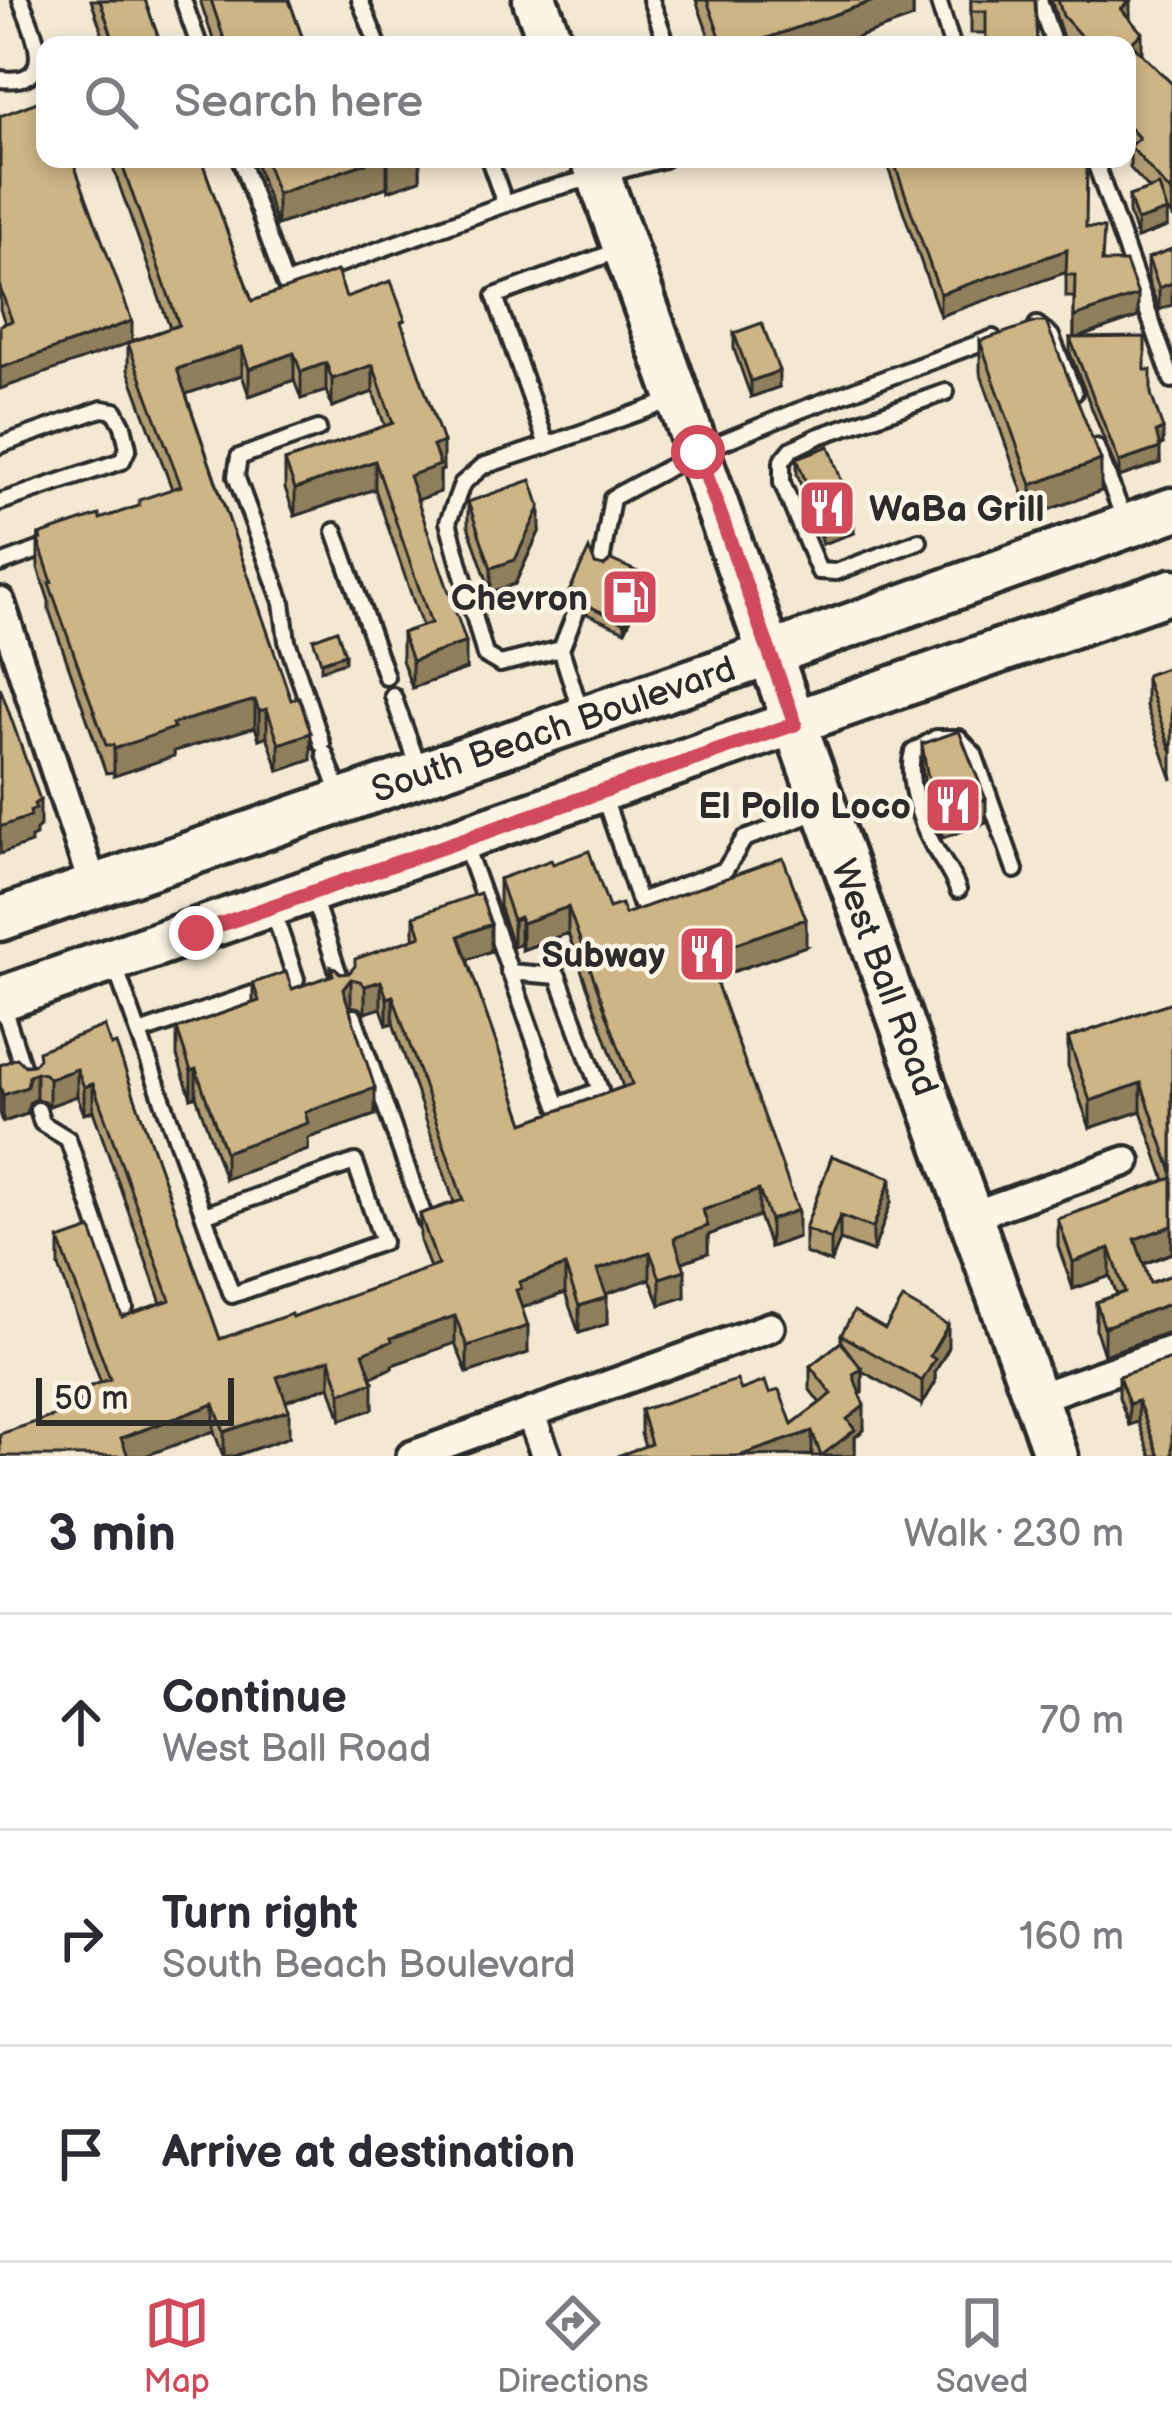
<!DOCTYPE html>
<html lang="en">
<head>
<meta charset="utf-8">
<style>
  :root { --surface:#fff; --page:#f7f7f7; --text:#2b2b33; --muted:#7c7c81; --line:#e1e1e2; --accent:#d1495b }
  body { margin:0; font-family:"Balsamiq Sans",sans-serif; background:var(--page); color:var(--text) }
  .scale { position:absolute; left:36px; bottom:30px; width:198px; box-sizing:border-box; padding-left:12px; border:6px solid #2b2b2b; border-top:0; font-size:33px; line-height:42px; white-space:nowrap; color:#2b2b2b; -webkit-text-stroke:9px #fcf5e5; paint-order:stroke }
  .stop { position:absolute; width:36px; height:36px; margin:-27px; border:9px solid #d1495b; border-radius:50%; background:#fff }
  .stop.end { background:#d1495b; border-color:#fff; box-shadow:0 3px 12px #0008 }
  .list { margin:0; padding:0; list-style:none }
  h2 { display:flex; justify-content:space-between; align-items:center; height:156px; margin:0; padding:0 48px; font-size:51px }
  h2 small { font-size:39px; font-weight:400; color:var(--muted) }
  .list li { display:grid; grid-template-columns:78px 1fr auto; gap:36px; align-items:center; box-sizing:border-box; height:216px; padding:0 48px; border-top:3px solid var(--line) }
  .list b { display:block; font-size:45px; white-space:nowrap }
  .list p { margin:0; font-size:39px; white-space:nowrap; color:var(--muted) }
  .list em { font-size:39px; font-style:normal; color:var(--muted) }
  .icon { flex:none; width:66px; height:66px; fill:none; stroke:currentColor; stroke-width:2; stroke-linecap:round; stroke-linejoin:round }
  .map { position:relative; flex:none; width:1172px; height:1456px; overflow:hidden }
  .search { position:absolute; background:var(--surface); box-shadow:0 6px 18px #0003; left:36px; right:36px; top:36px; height:132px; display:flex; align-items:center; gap:30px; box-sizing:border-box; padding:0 42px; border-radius:24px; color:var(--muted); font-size:45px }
  .sheet { height:804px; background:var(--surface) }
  nav { display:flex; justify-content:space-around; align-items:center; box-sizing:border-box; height:168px; border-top:3px solid var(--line); background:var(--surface); font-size:33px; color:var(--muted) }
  nav a { display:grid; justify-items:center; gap:6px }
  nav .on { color:var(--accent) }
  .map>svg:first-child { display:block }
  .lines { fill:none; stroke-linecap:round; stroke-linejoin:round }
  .service-casing { stroke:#2b2b2b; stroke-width:22 }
  .minor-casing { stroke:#2b2b2b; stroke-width:36 }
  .primary-casing { stroke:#2b2b2b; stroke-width:51 }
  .service { stroke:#fcf5e5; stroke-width:14 }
  .minor { stroke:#fcf5e5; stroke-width:27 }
  .primary { stroke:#fcf5e5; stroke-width:42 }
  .wall { fill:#b19c72; stroke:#2b2b2b; stroke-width:3 }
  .shaded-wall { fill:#907f5d; stroke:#2b2b2b; stroke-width:3 }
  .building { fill:#ceb585; stroke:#2b2b2b; stroke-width:3 }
  .route { stroke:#d1495b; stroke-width:15 }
  .labels { text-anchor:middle; stroke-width:9; stroke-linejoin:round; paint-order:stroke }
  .poi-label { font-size:36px; font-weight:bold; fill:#2b2b2b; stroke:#fcf5e5; text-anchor:end }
  .street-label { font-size:36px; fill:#2b2b2b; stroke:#fcf5e5 }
</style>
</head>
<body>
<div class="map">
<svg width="1172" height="1456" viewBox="0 0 1172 1456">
  <rect width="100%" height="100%" fill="#f3e8d2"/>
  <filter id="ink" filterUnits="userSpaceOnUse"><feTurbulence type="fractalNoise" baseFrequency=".00833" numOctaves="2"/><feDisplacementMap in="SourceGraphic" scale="24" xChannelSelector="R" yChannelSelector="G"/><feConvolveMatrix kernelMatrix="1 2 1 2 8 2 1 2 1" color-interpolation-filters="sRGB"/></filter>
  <g filter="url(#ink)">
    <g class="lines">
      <g class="service-casing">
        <g id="service">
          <polyline points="183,0 199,45"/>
          <polyline points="360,0 378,45"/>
          <polyline points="651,0 667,45"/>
          <polyline points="938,0 952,45"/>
          <polyline points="1039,0 1054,45"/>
          <path d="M0 79C61 86 33 32 21 0"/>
          <polyline points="240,159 285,284 538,192 664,159"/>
          <polyline points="489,159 505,204"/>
          <polyline points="1094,159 1172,380"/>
          <polyline points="620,250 495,296 547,445 676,399"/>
          <polyline points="1037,325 1051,336 1074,393"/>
          <polyline points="318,429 239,457 236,476 282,602 287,641 322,744"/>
          <polyline points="0,445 102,409 115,411 123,426 128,448 122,461 0,502"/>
          <polyline points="547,445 483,466 462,484 448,522 485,655 500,664 561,649"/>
          <polyline points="1096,447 1125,521"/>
          <polyline points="335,531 386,677"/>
          <polyline points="919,541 836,572 819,571 782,483 782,461 792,449 819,436 946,392"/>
          <polyline points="601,563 612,498 698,452 798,411 993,338"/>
          <polyline points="0,564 52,545"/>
          <polyline points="577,609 561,649 581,713"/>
          <polyline points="393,696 419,768"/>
          <polyline points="325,754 340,795"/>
          <polyline points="604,797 639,901 725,870 744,839 821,811"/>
          <polyline points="465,845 558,1106 600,1090 558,976 509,972"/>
          <path d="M958 890C952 873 943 862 934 847 921 824 905 777 913 752L936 738H959L974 754 1015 870"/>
          <polyline points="313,897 342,984"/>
          <polyline points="115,966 232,1295 383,1242 355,1162 204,1215"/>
          <polyline points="2,1004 27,1080"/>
          <polyline points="354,1017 426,1222"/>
          <polyline points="139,1033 296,979 273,911"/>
          <polyline points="38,1110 42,1123 68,1139 125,1308"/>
        </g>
      </g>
      <g class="minor-casing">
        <g id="minor">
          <polyline points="0,602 93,885"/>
          <polyline points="971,1216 1126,1161"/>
          <polyline points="1036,1398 1172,1350"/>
          <polyline points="530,1413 546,1456"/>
          <polyline points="411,1456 770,1327"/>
        </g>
      </g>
      <g class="primary-casing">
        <g id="primary">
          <polyline points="535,0 552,45"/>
          <polyline points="593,159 1056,1456"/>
          <polyline points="0,919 770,654 1172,510"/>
          <polyline points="0,999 1172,591"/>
        </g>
      </g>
      <use href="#service" class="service"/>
      <use href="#minor" class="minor"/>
      <use href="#primary" class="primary"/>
    </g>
    <g class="wall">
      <polygon points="91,0 145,0 161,45 106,45"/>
      <polygon points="200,0 289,0 305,45 215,45"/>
      <polygon points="696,0 913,0 913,18 836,45 712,45"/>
      <polygon points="971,0 1035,0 986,33 971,33"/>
      <polygon points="1051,0 1129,0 1130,19 1142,55 1172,84 1172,216 1167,210 1167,227 1137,238 1129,213 1129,196 1149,189 1130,168 1130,151 1127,147 1127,45 1070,45 1063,38"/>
      <polygon points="0,116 132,341 170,328 110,159 201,159 252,301 346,297 405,331 443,470 440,471 440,492 417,500 466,669 412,688 402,660 402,633 422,626 375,489 295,516 285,488 285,461 385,426 373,392 332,407 326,391 301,399 294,380 249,396 242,375 186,394 311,760 279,771 267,736 259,739 255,727 174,751 174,756 114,776 113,772 106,773 49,610 49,601 38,568 38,540 39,535 100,519 139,506 172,489 128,370 128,344 5,323 0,309"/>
      <polygon points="254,159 420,159 420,180 388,191 387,187 277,225"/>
      <polygon points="885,159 1068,159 1086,227 1103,262 1138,317 1077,338 1145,370 1163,444 1159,445 1160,463 1119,477 1070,353 1070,338 1074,338 1074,297 1066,297 1066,272 940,316"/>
      <polygon points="1172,249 1159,310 1148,280 1148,258"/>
      <polygon points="734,333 779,387 751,397 734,349"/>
      <polygon points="980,341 1101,491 1031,516 980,372"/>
      <polygon points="797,458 854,533 822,544 797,474"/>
      <polygon points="468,502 540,530 515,584 491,592 468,526"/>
      <polygon points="595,564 647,584 625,631 587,614 587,605 582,599 574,598 567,604 567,596"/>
      <polygon points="1172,666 1172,780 1146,706 1146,679"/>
      <polygon points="922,744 986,823 942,838 927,797 922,768"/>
      <polygon points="553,864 609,908 625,914 806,946 715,978 798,1237 770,1247 759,1216 708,1235 708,1253 683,1262 685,1297 660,1305 650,1279 606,1294 607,1324 579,1333 565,1293 522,1308 528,1353 467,1373 455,1343 392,1365 392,1368 371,1377 373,1409 341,1420 330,1386 286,1401 289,1437 234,1456 223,1456 214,1431 78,1407 78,1391 101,1383 59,1267 59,1240 122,1317 161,1303 93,1111 84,1114 77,1096 49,1106 45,1101 36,1099 29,1103 27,1114 3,1122 0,1113 0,1065 33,1065 104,1026 220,1339 292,1317 430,1268 420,1241 420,1214 454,1202 393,1023 387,1025 381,1008 365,1013 360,1008 351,1006 349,1009 375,1115 308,1138 308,1150 225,1179 196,1096 191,1098 177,1056 177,1029 253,1003 253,983 292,989 331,976 331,967 341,974 349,973 414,939 414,916 491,951 467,960 524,1123 623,1087 568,933 522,950 520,944 513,947 499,906 499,879"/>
      <polygon points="1172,1002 1172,1253 1144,1264 1150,1283 1172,1275 1172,1331 1104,1355 1096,1330 1096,1302 1117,1295 1110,1276 1073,1289 1058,1246 1058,1219 1165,1180 1141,1111 1090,1128 1068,1066 1068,1038"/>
      <polygon points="832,1156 891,1202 873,1252 840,1240 831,1263 805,1253 805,1229"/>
      <polygon points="885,1329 948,1349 935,1372 935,1383 922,1405 862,1371 862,1393 860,1394 864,1430 855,1437 855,1454 853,1456 813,1456 645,1447 641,1434 641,1410 741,1390 769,1393 792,1424 820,1403 810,1390 810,1366 841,1342 841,1335"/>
      <polygon points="1172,1359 1172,1456 1151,1456 1138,1422 1129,1425 1119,1397 1119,1376"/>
    </g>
    <g class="shaded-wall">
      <polygon points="876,0 913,0 913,18 836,45 747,45"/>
      <polygon points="1130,1 1130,23 1121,9"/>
      <polygon points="1142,33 1142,55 1131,43"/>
      <polygon points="377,159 387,159 387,187 277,225 277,194"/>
      <polygon points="420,159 420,180 388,191 388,160"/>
      <polygon points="1167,211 1167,227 1137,238 1137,221"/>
      <polygon points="1067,250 1067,272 940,316 940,294"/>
      <polygon points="1172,283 1172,305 1159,310 1159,288"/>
      <polygon points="1138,295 1138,317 1074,339 1074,317"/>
      <polygon points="132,321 132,342 0,389 0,368"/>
      <polygon points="242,347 242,375 177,397 177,369"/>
      <polygon points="294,353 294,380 249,396 249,369"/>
      <polygon points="326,363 326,391 301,399 301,372"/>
      <polygon points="373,365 373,392 332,407 332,379"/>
      <polygon points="779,371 779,387 751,397 751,381"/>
      <polygon points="1163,429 1163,444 1156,447 1156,432"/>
      <polygon points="443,442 443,470 440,471 440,492 409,503 409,476 433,446"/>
      <polygon points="1160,448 1160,463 1119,477 1119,462"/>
      <polygon points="1101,460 1101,491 1031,516 1031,485"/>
      <polygon points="375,461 375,489 295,516 295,489"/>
      <polygon points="540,507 540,530 515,584 491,592 491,568"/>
      <polygon points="854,516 854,533 822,544 822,527"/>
      <polygon points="647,576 647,584 625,631 625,623"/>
      <polygon points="574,590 574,598 567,604 567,596"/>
      <polygon points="466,642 466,669 412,688 412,661"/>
      <polygon points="345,654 345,662 321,670 321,662"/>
      <polygon points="255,700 255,727 174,751 174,756 114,776 114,749 172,724"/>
      <polygon points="267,709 267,736 259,739 259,711"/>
      <polygon points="311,733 311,760 279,771 279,744"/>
      <polygon points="986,799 986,823 942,838 942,814"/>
      <polygon points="40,800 40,827 36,830 36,836 31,838 31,843 0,854 0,827 30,811 34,804"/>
      <polygon points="568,907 568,933 522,950 522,923"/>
      <polygon points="520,917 520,944 513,947 513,920"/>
      <polygon points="806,919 806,946 706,981 706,954"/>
      <polygon points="491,924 491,951 459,963 459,936"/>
      <polygon points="351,979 351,1006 343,1016 343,989"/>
      <polygon points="381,981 381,1008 365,1013 365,986"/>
      <polygon points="393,996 393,1023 387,1025 387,998"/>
      <polygon points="77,1069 77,1096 49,1106 49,1079"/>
      <polygon points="196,1069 196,1096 191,1098 191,1071"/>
      <polygon points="36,1072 36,1099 29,1103 27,1114 3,1122 3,1095"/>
      <polygon points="1141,1083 1141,1111 1090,1128 1090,1101"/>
      <polygon points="93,1084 93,1111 84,1114 84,1087"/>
      <polygon points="375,1088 375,1115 308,1138 308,1150 225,1179 225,1152 305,1112"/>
      <polygon points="891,1178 891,1202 873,1252 873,1228"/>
      <polygon points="759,1190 759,1216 708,1235 708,1253 674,1265 674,1238 703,1210"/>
      <polygon points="798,1210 798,1237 770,1247 770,1220"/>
      <polygon points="840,1216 840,1240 831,1263 831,1239"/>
      <polygon points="1172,1226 1172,1253 1135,1267 1135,1239"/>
      <polygon points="1110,1248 1110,1276 1073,1289 1073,1262"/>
      <polygon points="650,1252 650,1279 597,1297 597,1270"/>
      <polygon points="565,1266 565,1293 521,1308 516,1290 519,1282"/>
      <polygon points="685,1270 685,1297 660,1305 660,1278"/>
      <polygon points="607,1297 607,1324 579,1333 579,1306"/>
      <polygon points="1172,1303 1172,1331 1104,1355 1104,1327"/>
      <polygon points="455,1316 455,1343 392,1365 392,1368 363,1380 363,1353 391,1338"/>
      <polygon points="948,1325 948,1349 935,1372 935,1383 922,1405 922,1381 930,1356"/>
      <polygon points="528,1326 528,1353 467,1373 467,1346"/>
      <polygon points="330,1359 330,1386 277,1404 277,1377"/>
      <polygon points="862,1369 862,1393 853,1398 853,1374"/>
      <polygon points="373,1382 373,1409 341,1420 341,1393"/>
      <polygon points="1138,1401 1138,1422 1129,1425 1129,1404"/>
      <polygon points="214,1404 214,1431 145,1456 121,1456 121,1438"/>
      <polygon points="864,1406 864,1430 855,1437 855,1454 853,1456 821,1456 847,1419"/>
      <polygon points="289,1410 289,1437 234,1456 224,1456 224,1432"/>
      <polygon points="812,1431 812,1455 739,1456"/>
    </g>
    <g class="building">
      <polygon points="100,0 145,0 161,45 115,45"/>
      <polygon points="211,0 289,0 305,45 226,45"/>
      <polygon points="707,0 876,0 747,45 723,45"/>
      <polygon points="971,0 1035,0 1037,45 986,45 986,11 971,11"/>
      <polygon points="1058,0 1130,1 1121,9 1142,33 1131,43 1172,84 1172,194 1130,146 1139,138 1127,125 1127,45 1089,45 1063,16"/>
      <polygon points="45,99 45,159 72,159 132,321 0,368 0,325 12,321 0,288 0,116"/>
      <polygon points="120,159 201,159 252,301 337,271 346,297 391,281 405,320 401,322 443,442 433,446 440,465 409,476 466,642 412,661 402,633 431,623 375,461 295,489 285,461 393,423 373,365 332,379 326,363 301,372 294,353 249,369 242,347 177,369 291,700 299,697 311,733 279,744 267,709 259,711 255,700 172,724 174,728 114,749 113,745 106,745 49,583 52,582 38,540 41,539 39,535 99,515 100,519 139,506 139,500 181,486 128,343 179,325"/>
      <polygon points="265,159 377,159 277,194"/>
      <polygon points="893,159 1067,159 1067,161 1087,161 1086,227 1104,228 1102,262 1126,262 1138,295 1074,317 1075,275 1066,275 1067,250 940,294"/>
      <polygon points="1159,186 1167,211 1137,221 1129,196"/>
      <polygon points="1172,249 1172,283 1159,288 1148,258"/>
      <polygon points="1036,322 1046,322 1101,460 1031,485 980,341"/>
      <polygon points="762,323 779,371 751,381 734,333"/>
      <polygon points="1145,337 1145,370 1151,370 1151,394 1163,429 1156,432 1160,448 1119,462 1070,338"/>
      <polygon points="829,446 854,516 822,527 797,458"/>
      <polygon points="531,480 540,507 515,560 491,568 468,502"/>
      <polygon points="589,549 595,564 604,566 611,560 647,576 625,623 587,605 588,598 582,591 574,590 567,596"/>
      <polygon points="337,630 345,654 321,662 313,639"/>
      <polygon points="1172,666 1172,753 1146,679 1147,675"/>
      <polygon points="0,687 40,800 34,804 36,809 30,811 31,816 0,827"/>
      <polygon points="959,731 986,799 942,814 927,773 922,744"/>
      <polygon points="589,851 609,908 621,904 625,914 783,858 806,919 706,954 798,1210 770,1220 759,1190 703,1210 708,1226 674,1238 685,1270 660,1278 650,1252 597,1270 607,1297 579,1306 565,1266 519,1282 521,1288 516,1290 528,1326 467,1346 455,1316 391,1338 392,1341 363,1353 373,1382 341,1393 330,1359 277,1377 289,1410 224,1432 214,1404 121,1438 128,1456 0,1456 0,1434 80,1407 78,1402 82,1401 78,1391 110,1379 59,1240 91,1229 122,1317 170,1300 93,1084 84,1087 77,1069 49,1079 45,1074 36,1072 29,1076 27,1087 3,1095 0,1086 0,1065 17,1058 25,1066 33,1065 39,1058 38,1051 104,1026 111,1046 116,1044 220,1339 291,1314 292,1317 438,1265 420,1214 463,1200 393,996 387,998 381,981 365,986 360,981 351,979 343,989 375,1088 305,1112 308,1123 225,1152 196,1069 191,1071 177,1029 259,1001 253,983 286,972 292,989 333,975 331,967 333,967 341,974 349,973 355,966 355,959 421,936 414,916 480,893 491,924 459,936 524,1123 632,1084 568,907 522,923 520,917 513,920 499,879 551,860 553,864"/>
      <polygon points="1172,1002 1172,1172 1141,1083 1090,1101 1068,1038"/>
      <polygon points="832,1156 891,1178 873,1228 840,1216 831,1239 805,1229"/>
      <polygon points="1172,1178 1172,1226 1135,1239 1150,1283 1172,1275 1172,1303 1104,1327 1096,1302 1125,1292 1110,1248 1073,1262 1058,1219"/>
      <polygon points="903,1299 948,1325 930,1356 935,1359 922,1381 841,1335 854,1311 885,1329"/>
      <polygon points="841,1342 862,1369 853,1374 864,1406 847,1419 855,1430 821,1456 812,1431 739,1456 617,1456 651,1444 641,1410 737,1380 741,1390 765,1381 769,1393 779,1390 792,1424 832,1394 810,1366"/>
      <polygon points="1172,1359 1172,1456 1159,1456 1138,1401 1129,1404 1119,1376"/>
    </g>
  </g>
  <g class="lines" filter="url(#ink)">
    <polyline class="route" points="196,933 795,724 698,452"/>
  </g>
  <defs>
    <g id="restaurant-square" transform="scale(3)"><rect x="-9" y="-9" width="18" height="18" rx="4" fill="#d1495b" stroke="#fcf5e5"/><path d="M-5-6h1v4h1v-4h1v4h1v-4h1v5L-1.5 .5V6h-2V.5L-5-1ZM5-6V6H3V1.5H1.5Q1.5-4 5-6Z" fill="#fff"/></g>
    <g id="fuel-square" transform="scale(3)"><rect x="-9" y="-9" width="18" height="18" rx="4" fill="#d1495b" stroke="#fcf5e5"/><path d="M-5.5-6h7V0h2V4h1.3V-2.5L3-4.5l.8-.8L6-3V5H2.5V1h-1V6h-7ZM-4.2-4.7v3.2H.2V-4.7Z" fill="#fff"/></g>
  </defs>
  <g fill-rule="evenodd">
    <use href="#restaurant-square" x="827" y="508"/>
    <use href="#fuel-square" x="630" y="597"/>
    <use href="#restaurant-square" x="953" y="805"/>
    <use href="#restaurant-square" x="707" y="954"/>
  </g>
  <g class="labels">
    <g class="poi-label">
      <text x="869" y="521" text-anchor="start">WaBa Grill</text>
      <text x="588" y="610">Chevron</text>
      <text x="911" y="818">El Pollo Loco</text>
      <text x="665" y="967">Subway</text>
    </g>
    <g class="street-label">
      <text transform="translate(553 728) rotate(-19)" y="13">South Beach Boulevard</text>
      <text transform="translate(886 977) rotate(70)" y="13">West Ball Road</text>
    </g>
  </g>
</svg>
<div class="scale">50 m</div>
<div class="stop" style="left:698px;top:452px"></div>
<div class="stop end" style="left:196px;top:933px"></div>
<div class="search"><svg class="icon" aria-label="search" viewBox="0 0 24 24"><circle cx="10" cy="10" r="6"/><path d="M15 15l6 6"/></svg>Search here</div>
</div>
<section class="sheet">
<h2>3 min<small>Walk · 230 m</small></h2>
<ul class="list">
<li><svg class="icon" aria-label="ahead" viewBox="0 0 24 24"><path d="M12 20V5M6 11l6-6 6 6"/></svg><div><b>Continue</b><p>West Ball Road</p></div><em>70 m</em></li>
<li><svg class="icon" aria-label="right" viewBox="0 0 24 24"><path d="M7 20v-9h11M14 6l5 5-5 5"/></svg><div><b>Turn right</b><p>South Beach Boulevard</p></div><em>160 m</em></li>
<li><svg class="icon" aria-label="arrive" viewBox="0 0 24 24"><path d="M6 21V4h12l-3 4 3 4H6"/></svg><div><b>Arrive at destination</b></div></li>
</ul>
</section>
<nav>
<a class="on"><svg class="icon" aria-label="map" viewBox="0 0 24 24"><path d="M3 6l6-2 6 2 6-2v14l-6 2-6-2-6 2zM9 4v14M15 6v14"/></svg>Map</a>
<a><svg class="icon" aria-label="directions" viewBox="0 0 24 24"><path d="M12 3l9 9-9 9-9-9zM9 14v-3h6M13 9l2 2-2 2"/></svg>Directions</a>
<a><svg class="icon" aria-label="saved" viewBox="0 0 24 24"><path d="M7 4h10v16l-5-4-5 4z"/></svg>Saved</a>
</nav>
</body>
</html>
